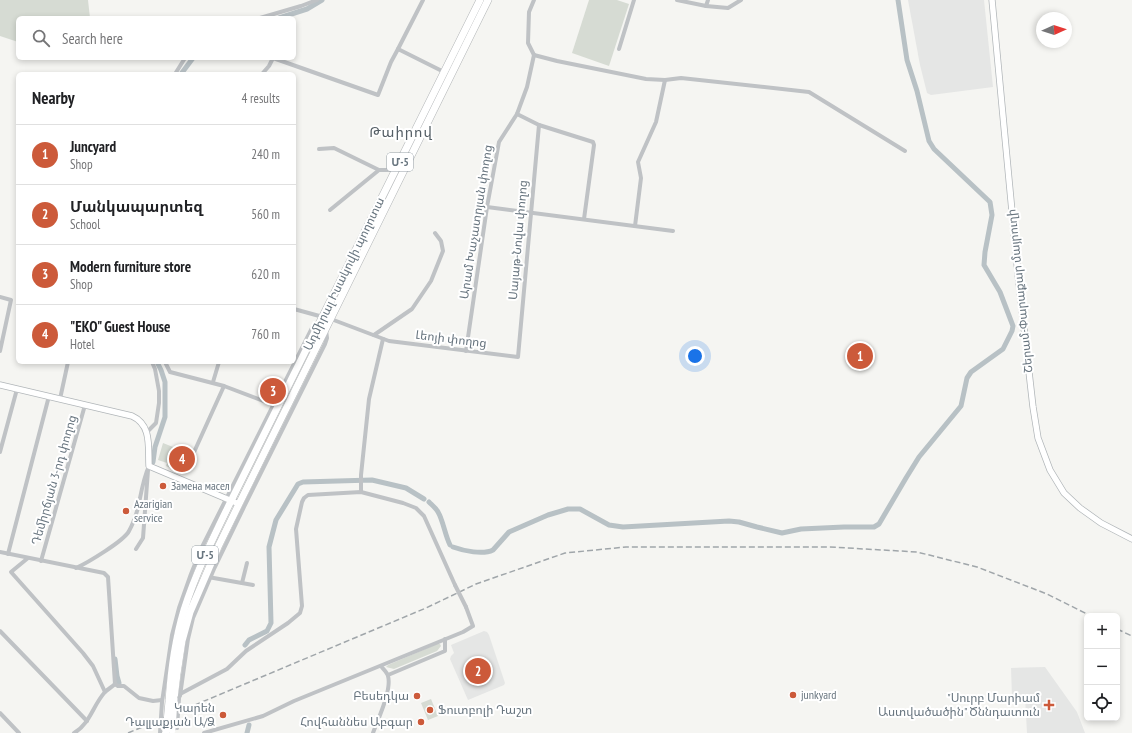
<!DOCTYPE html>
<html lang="en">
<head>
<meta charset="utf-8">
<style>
  :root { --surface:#fff; --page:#f6f6f6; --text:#202124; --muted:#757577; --line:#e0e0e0; --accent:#cc5a3a }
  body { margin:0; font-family:"PT Sans Narrow","Noto Sans Armenian",sans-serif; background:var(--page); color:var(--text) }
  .controls { position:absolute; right:12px; bottom:12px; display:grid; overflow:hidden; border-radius:6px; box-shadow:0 2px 6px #0003 }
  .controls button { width:36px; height:36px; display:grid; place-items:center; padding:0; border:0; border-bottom:1px solid var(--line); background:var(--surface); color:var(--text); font:20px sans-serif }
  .compass { position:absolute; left:1036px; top:12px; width:36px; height:36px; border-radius:50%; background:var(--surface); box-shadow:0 2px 6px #0003; rotate:87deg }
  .you { position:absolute; left:695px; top:356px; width:14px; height:14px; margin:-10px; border:3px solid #fff; border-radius:50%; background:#1a73e8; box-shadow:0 0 0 6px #1a73e833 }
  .badge { display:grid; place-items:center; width:26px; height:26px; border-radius:50%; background:var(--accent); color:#fff; font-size:13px; font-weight:700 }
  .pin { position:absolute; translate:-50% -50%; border:2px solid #fff; box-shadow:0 1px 4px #0006 }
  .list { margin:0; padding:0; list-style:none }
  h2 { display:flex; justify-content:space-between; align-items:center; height:52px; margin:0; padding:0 16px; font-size:17px }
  h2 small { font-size:13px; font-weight:400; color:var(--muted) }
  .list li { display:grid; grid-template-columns:26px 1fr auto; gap:12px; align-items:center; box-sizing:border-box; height:60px; padding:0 16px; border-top:1px solid var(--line) }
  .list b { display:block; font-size:15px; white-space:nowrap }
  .list p { margin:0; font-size:13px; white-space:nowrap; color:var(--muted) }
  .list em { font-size:13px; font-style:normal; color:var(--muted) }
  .icon { flex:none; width:22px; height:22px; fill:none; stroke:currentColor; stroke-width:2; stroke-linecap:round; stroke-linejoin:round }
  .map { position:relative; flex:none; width:1132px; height:733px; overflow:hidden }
  .search { position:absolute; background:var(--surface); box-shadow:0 2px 6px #0003; left:16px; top:16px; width:280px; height:44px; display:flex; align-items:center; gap:10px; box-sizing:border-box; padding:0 14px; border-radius:6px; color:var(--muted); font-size:15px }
  .panel { position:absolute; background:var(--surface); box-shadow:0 2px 6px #0003; left:16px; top:72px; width:280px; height:292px; border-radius:6px }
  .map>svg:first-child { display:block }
  .built { fill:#e5e6e5 }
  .green { fill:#d6dbd3 }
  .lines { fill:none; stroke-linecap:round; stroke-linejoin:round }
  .canal { stroke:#b8c1c5; stroke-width:5 }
  .secondary-casing { stroke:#b1b6b9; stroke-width:7 }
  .highway-casing { stroke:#b2b5b7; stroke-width:8 }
  .street { stroke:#bfc2c5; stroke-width:4 }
  .secondary { stroke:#fff; stroke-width:5.5 }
  .highway { stroke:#fff; stroke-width:7 }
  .rail { stroke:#a0a6aa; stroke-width:1.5; stroke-dasharray:6 3; stroke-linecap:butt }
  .highway-bridge-casing { stroke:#b2b5b7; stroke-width:8; stroke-linecap:butt }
  .street-bridge { stroke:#bfc2c5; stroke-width:4 }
  .highway-bridge { stroke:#fff; stroke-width:7 }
  .poi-dot { fill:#cc5a3a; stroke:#fff; stroke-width:1.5 }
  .labels { text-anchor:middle; stroke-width:4; stroke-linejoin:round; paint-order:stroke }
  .shield { fill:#fff; stroke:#959ea5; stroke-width:1 }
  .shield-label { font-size:11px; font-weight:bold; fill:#68757f }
  .street-label { font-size:12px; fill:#68757f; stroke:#fff }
  .poi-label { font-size:12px; fill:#68757f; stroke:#fff; text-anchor:start }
  .quarter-label { font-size:14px; letter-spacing:1px; fill:#545e65; stroke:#fff }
</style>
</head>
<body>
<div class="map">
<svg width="1132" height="733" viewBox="0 0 1132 733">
  <rect width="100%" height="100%" fill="#f5f5f2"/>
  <g class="built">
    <polygon points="908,0 984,0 993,87 931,95 927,93 920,65"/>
    <polygon points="484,631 487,632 489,635 505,683 504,685 468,700 450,659 451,656 454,653 451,645"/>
    <polygon points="1045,667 1077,712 1085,733 1027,733 1025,697 1012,697 1011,668"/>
  </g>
  <g class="green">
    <polygon points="0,0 88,0 90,18 18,18 18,42 0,36"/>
    <polygon points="589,0 617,0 629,4 609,66 572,53"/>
    <polygon points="163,443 178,449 173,461 181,465 178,472 166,466 167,463 158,460"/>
    <polygon points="437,644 440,644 441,646 437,651 394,669 386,667 388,665"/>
    <polygon points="431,699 438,716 428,720 421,703"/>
  </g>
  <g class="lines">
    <g class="canal">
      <polyline points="279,18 307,9 322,0"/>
      <polyline points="181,74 193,58"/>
      <polyline points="153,462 155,447 165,417 165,382 161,370 157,362"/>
      <path d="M429 502C432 505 436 508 438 512 443 520 445 535 450 545"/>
      <path d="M453 547C464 551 483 555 493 550L509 532 548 515 568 509H580L609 525 623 527 729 521 739 522 757 527 782 533 801 529 844 527H874L879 524 906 478 919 457 961 406 967 378 971 372 1003 349 1012 331 1013 326 1000 292 984 265 985 252 992 215 990 202 934 149 929 141 917 91 907 60 898 0"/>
      <polyline points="245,645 249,640 267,631 271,623 269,547 276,520 298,484 303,482 372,480 406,488 424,499"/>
      <polyline points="115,659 117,676 119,683"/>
      <polyline points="247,733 249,725"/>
    </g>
    <g class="secondary-casing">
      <g id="secondary">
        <polyline points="992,0 1018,275 1033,407 1038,438 1050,470 1064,493 1080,508 1101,523 1132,539"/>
        <path d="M0 385 132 416C152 425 148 447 149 466L239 504"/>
      </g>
    </g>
    <g class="highway-casing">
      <g id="highway">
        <polyline points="174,699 177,674 182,641 190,612 218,547 239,504 488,0"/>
        <path d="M169 701C171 670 175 640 184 610 196 572 214 536 231 501L480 0"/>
      </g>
    </g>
    <g class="street">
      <polyline points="423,0 398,49 444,72"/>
      <polyline points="677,0 706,6 728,8 741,0"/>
      <polyline points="706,6 708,0"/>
      <polyline points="260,18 301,6 317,0"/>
      <polyline points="619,49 634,0"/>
      <polyline points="534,55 557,61 646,79 665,80 681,78 809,92 905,151"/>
      <polyline points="534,55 528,43 529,12 534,0"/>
      <polyline points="273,58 378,95 391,62 398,49"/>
      <polyline points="175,74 185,58"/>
      <polyline points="262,74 269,66 273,58"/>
      <polyline points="517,114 539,125 593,142 594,145 584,219"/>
      <polyline points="319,149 334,148 379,170 395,170"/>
      <polyline points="487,207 673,231"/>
      <polyline points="330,210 379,170"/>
      <polyline points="635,226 641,178 638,162 656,122 665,80"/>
      <polyline points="0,297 11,300 0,351"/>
      <polyline points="294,309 323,317"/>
      <polyline points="331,319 389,341 518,357 539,125"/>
      <polyline points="374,335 412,309 431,281 443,251 441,241 435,233"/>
      <polyline points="466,351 487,207 499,142 517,114 527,87 534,55"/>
      <polyline points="165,362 170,372 224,386 274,405"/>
      <polyline points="213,382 219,362"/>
      <polyline points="60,399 68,362"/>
      <polyline points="147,432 156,423 159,403 159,391 155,369 152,362"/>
      <polyline points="0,452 17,389"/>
      <polyline points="190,461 224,386"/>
      <polyline points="361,492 361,475 369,399 383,339"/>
      <polyline points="136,549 143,538 148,470"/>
      <polyline points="0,552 104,573 108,577 115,684"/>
      <polyline points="8,554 49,396"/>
      <polyline points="28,558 11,572 83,653 93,666 105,692"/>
      <polyline points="41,561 85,405"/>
      <path d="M76 568C87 563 124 541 129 531 133 524 136 515 138 508 141 494 143 479 149 466"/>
      <polyline points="208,577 253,585"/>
      <polyline points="242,583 247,563"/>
      <polyline points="0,631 87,721"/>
      <polyline points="388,675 445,651 445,639"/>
      <polyline points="115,684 118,686 124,686 139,698 153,701 162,700"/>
      <polyline points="180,694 227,669 246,651 288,623 300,613 302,606 296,529 302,502 304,498 308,495 361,492 403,503 416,508 424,516 455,585"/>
      <polyline points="180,696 188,639 193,618 214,569 244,507 325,344 327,338 326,330"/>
      <polyline points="162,702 172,635 179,608 191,574 201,549 312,328 318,325"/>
      <polyline points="0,713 19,733"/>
      <path d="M74 733C90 724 93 705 105 692 108 689 112 687 115 684"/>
      <polyline points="204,733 263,716 294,701 463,632 473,626 466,607"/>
      <path d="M373 733C378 719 392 690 388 676 387 672 383 669 381 666"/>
    </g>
    <use href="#secondary" class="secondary"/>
    <use href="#highway" class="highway"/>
    <g class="rail">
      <polyline points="1117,629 1132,636"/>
      <polyline points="128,733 426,608 476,584 565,553 626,547 830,547 917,552 977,567 1047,594 1091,616"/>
    </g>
    <g class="highway-bridge-casing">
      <g id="highway-bridge">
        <polyline points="172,730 174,699"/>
        <polyline points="166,732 169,701"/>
      </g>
    </g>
    <g class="street-bridge">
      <polyline points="455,585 466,607"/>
      <polyline points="177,728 179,698"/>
      <polyline points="160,733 162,702"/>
    </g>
    <use href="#highway-bridge" class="highway-bridge"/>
  </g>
  <g class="poi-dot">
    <circle cx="163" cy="486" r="4"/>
    <circle cx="126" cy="511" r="4"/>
    <circle cx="793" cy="695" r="4"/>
    <circle cx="417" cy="696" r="4"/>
    <path d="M1047 699h4v4h4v4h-4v4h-4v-4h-4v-4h4z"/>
    <circle cx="430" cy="710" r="4"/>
    <circle cx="223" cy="715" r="4"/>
    <circle cx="421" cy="722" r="4"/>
  </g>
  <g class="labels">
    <g class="shield">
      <rect x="387" y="153" width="26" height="18" rx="3"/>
      <rect x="192" y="546" width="26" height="18" rx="3"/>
    </g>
    <g class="shield-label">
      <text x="400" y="166">Մ-5</text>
      <text x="205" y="559">Մ-5</text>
    </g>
    <g class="street-label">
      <text transform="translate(476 222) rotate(-81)" y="4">Արամ Խաչատրյան փողոց</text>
      <text transform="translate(518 240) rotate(-85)" y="4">Սայաթ-Նովա փողոց</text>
      <text transform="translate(344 274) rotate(-64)" y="4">Ադմիրալ Իսակովի պողոտա</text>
      <text transform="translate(1020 291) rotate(-96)" y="4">Շերամ-Փարաքար մայրուղի</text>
      <text transform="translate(451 339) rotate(7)" y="4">Լեոյի փողոց</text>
      <text transform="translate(54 480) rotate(-74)" y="4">Դեմիրճյան 3-րդ փողոց</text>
    </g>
    <g class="poi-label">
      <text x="171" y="490">Замена масел</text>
      <text x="134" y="508">Azarigian<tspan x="134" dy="14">service</tspan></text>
      <text x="801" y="699">junkyard</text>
      <text x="409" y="700" text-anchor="end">Բեսեդկա</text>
      <text x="1040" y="702" text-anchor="end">"Սուրբ Մարիամ<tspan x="1040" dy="14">Աստվածածին" Ծննդատուն</tspan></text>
      <text x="215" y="712" text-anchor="end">Կարեն<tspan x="215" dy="14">Դալլաքյան Ա/Ձ</tspan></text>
      <text x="438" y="714">Ֆուտբոլի Դաշտ</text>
      <text x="413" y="726" text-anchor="end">Հովհաննես Աբգար</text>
    </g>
    <g class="quarter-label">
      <text x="401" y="137">Թաիրով</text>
    </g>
  </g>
</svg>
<div class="controls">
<button>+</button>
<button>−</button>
<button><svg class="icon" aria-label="locate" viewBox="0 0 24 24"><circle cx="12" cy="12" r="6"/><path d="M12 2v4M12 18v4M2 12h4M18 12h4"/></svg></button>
</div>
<svg class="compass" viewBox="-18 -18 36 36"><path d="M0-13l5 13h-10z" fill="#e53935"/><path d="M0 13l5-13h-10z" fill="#757577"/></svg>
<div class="you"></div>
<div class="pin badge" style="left:860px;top:356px">1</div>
<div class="pin badge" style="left:478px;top:671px">2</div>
<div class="pin badge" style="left:273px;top:391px">3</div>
<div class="pin badge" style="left:182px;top:459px">4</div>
<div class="search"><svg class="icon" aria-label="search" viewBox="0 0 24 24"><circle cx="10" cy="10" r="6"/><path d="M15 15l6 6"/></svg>Search here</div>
<section class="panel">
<h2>Nearby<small>4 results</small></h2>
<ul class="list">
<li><span class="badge">1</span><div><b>Juncyard</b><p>Shop</p></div><em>240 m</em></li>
<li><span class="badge">2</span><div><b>Մանկապարտեզ</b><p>School</p></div><em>560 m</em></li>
<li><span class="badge">3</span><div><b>Modern furniture store</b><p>Shop</p></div><em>620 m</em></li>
<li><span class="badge">4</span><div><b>&quot;ЕКО&quot; Guest House</b><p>Hotel</p></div><em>760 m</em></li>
</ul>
</section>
</div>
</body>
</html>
